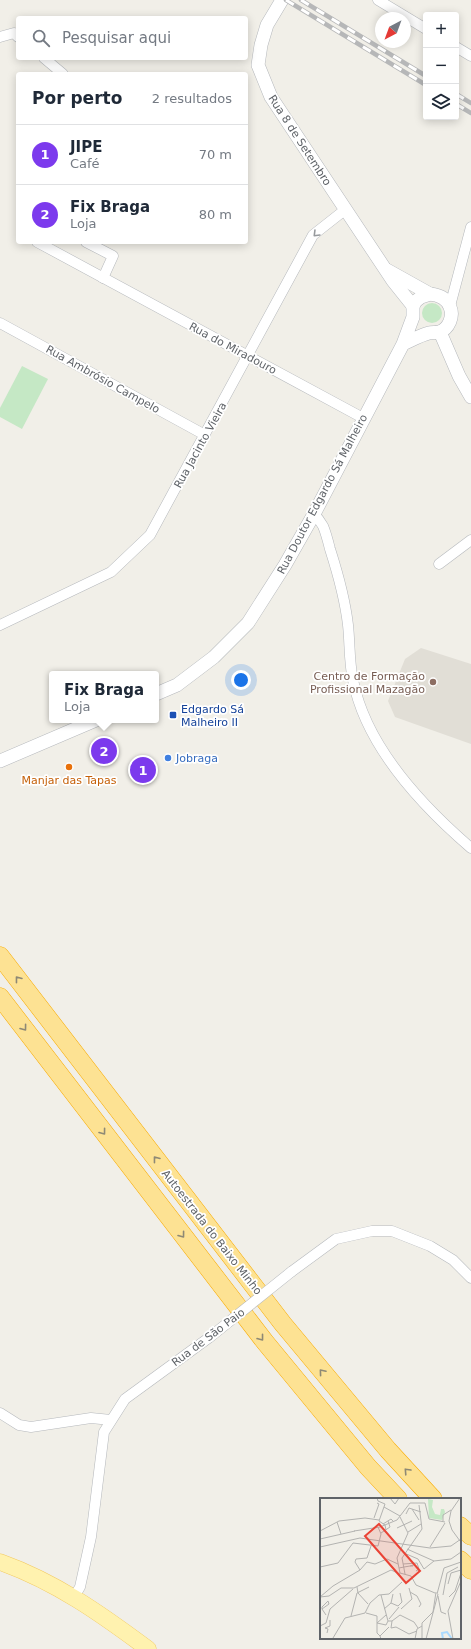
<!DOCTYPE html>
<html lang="pt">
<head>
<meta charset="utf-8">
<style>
  :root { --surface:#fff; --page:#f2f2f3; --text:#1f2937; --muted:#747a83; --line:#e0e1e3; --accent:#7c3aed }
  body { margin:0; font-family:"DejaVu Sans",sans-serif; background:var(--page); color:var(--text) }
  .controls { position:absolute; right:12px; top:12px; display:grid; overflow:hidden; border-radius:4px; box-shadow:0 2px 10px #0003 }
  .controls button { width:36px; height:36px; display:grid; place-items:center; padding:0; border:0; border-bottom:1px solid var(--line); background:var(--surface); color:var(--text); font:20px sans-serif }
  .compass { position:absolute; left:375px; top:12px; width:36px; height:36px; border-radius:50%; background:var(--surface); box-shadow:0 2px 10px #0003; rotate:221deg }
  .you { position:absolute; left:241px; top:680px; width:14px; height:14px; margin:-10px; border:3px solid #fff; border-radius:50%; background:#1a73e8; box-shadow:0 0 0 6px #1a73e833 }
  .badge { display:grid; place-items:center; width:26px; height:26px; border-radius:50%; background:var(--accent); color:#fff; font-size:13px; font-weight:700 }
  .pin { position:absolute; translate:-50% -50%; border:2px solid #fff; box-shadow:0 1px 4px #0006 }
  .popup { position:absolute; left:49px; top:671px; width:110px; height:52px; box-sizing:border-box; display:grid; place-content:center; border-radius:4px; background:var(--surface); filter:drop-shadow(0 1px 3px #0005); font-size:13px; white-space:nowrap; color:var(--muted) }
  .popup b { font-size:15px; color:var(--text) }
  .popup::after { content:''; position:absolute; left:50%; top:100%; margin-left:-8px; border:8px solid transparent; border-top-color:var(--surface) }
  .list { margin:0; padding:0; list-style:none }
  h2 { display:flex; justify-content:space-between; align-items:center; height:52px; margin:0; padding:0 16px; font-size:17px }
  h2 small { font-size:13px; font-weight:400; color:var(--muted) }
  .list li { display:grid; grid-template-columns:26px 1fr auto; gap:12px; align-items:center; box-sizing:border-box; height:60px; padding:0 16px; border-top:1px solid var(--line) }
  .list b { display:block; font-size:15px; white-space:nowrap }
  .list p { margin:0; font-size:13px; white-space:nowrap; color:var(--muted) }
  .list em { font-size:13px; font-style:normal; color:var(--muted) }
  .icon { flex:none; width:22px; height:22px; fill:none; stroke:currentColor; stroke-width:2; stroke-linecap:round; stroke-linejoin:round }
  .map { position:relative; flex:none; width:471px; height:1649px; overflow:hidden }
  .search { position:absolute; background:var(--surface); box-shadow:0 2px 10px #0003; left:16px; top:16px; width:232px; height:44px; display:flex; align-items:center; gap:10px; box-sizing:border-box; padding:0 14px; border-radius:4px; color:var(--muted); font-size:15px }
  .panel { position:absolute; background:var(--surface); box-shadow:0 2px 10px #0003; left:16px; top:72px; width:232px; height:172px; border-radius:4px }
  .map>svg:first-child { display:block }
  .education { fill:#e1ded6 }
  .green { fill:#c5e8c5 }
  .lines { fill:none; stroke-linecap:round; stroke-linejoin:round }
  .minor-casing { stroke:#b5b8bc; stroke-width:11 }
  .tertiary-casing { stroke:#b5b8bc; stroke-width:14 }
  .primary-casing { stroke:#f2c960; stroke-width:17 }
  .motorway-casing { stroke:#f9ab00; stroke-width:19 }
  .minor { stroke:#fff; stroke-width:10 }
  .tertiary { stroke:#fff; stroke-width:13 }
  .primary { stroke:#fff2af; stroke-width:16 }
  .motorway { stroke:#fde293; stroke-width:18 }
  .rail-casing { stroke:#b6b7b8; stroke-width:4.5 }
  .rail { stroke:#fff; stroke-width:3; stroke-dasharray:9; stroke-linecap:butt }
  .minor-bridge-casing { stroke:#b5b8bc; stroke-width:11; stroke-linecap:butt }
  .minor-bridge { stroke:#fff; stroke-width:10 }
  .oneway { stroke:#979a9d }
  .oneway2 { stroke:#8e8975 }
  .education-dot { fill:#8d6e63; stroke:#fff; stroke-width:1.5 }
  .transit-dot { fill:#1a4fb4; stroke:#fff; stroke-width:1.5 }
  .shop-dot { fill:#3f7fe0; stroke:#fff; stroke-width:1.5 }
  .food-dot { fill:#e8710a; stroke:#fff; stroke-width:1.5 }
  .labels { text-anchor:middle; stroke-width:3.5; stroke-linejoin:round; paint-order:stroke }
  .street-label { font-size:11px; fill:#5f6368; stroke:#fff }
  .education-label { font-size:11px; fill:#785e54; stroke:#fff; text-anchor:end }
  .transit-label { font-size:11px; fill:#164399; stroke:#fff; text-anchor:start }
  .shop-label { font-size:11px; fill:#366cbe; stroke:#fff; text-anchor:start }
  .food-label { font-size:11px; fill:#c56008; stroke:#fff }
  .inset-river { fill:none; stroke:#aadaff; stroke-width:2 }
  .inset-road { fill:none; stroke:#b3b3b1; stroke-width:1 }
  .view { fill:#ea4335; fill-opacity:0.15; stroke:#ea4335; stroke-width:2 }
  .inset-edge { fill:none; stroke:#5f6368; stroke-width:2 }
</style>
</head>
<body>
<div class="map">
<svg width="471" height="1649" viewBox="0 0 471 1649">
  <rect width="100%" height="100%" fill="#f1efe8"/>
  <polygon class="education" points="421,648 471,664 471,744 395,717 388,701 405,659"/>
  <g class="green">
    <circle cx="432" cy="313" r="10"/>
    <polygon points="22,366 48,379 22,429 0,417 0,408"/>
  </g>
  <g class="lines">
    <g class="minor-casing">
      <g id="minor">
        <polyline points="378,0 426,29"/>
        <polyline points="0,37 14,33 18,37"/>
        <polyline points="456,47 471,56"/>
        <polyline points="44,58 63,74"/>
        <polyline points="37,242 363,418"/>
        <polyline points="86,242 113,256 103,278"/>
        <polyline points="450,306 471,227"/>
        <polyline points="0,323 205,435"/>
        <path d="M314 514C317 517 320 521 323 526 326 533 328 541 330 549 338 574 345 599 348 625 350 643 349 662 353 680 366 747 421 805 471 848"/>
        <polyline points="439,564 471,540"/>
        <polyline points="0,625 111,572 150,535 313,235 346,209"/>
        <polyline points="291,1272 336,1239 372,1231 392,1231 430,1246 453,1260 471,1278"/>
        <polyline points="0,1413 19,1425 31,1427 91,1418 111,1420"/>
        <polyline points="74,1597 80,1587 91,1537 104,1432 125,1399 210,1337"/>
      </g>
    </g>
    <g class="tertiary-casing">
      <g id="tertiary">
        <polyline points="282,0 267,25 261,45 258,65 271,97 393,281 413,306"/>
        <polyline points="387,270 430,294"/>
        <polyline points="440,332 459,376 471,397"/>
        <path d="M156 694 177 685 214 657 248 623 285 565 314 514 403 344 413 317V306L416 301 421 297 430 294C439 295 447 298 450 307 454 316 449 329 439 332 436 333 432 332 429 333 421 335 412 340 403 344"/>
        <polyline points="0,761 96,720"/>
      </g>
    </g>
    <g class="primary-casing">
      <path id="primary" d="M0 1562C56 1582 101 1614 148 1649"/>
    </g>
    <g class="motorway-casing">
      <g id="motorway">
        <polyline points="0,956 283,1324 388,1450 433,1499"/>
        <polyline points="0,997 265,1342 368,1467 398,1499"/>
        <polyline points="460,1526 471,1536"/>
        <polyline points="460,1560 471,1570"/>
      </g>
    </g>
    <use href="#minor" class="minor"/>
    <use href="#tertiary" class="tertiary"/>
    <use href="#primary" class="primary"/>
    <use href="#motorway" class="motorway"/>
    <g class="rail-casing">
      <g id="rail">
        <polyline points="286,0 426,85"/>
        <polyline points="301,0 426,76"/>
        <polyline points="456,94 471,103"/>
        <polyline points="456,104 471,113"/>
      </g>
    </g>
    <use href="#rail" class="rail"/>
    <g class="minor-bridge-casing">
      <polyline id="minor-bridge" points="210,1337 291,1272"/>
    </g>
    <use href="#minor-bridge" class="minor-bridge"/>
  </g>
  <defs><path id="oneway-chevron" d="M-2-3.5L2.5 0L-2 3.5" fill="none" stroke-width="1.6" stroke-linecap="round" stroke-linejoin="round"/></defs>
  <use class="oneway" href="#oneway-chevron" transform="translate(316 234) rotate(135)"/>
  <g class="oneway2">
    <use href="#oneway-chevron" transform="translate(18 979) rotate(-128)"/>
    <use href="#oneway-chevron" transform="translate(24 1028) rotate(53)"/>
    <use href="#oneway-chevron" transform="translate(103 1132) rotate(53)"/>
    <use href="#oneway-chevron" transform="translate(156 1159) rotate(-128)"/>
    <use href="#oneway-chevron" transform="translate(182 1235) rotate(53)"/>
    <use href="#oneway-chevron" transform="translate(261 1338) rotate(52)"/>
    <use href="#oneway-chevron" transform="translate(322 1372) rotate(-130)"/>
    <use href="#oneway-chevron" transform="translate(407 1471) rotate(-133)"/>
  </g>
  <circle class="education-dot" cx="433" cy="682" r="4"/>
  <rect class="transit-dot" x="169" y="711" width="8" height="8" rx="2"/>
  <circle class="shop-dot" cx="168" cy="758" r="4"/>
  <circle class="food-dot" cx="69" cy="767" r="4"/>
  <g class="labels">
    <g class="street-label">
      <text transform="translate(300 140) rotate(57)" y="4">Rua 8 de Setembro</text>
      <text transform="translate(233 348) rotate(28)" y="4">Rua do Miradouro</text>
      <text transform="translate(103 379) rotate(29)" y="4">Rua Ambrósio Campelo</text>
      <text transform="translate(200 445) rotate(-61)" y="4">Rua Jacinto Vieira</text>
      <text transform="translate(322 494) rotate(-62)" y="4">Rua Doutor Edgardo Sá Malheiro</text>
      <text transform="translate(212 1232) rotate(52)" y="4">Autoestrada do Baixo Minho</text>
      <text transform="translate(208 1337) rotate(-37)" y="4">Rua de São Paio</text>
    </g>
    <g class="education-label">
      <text x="425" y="680">Centro de Formação<tspan x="425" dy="13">Profissional Mazagão</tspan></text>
    </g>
    <g class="transit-label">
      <text x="181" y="713">Edgardo Sá<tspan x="181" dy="13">Malheiro II</tspan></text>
    </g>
    <g class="shop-label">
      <text x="176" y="762">Jobraga</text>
    </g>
    <g class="food-label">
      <text x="69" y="784">Manjar das Tapas</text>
    </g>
  </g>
  <g transform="translate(320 1498)">
    <rect width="141" height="141" fill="#f1efe8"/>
    <path d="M108 1 113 2 112 9 115 16 120 17 121 11H124L125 14 122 22 109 20Z" fill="#c5e8c5"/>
    <path class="inset-river" d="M123 141 122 135 127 134 132 141"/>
    <path class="inset-road" d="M57 0 58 3 65 6 59 23 65 27 66 32M70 0 75 6 79 0M140 0 131 13 129 23 132 32 140 43M64 9 80 18M92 11 99 22M86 16 89 10 101 14M80 19 88 35 77 60 80 75M54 20 59 6 57 5M123 23V17L131 12M17 24 21 36M63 26 71 21 73 23M77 30 92 23M0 33 19 23 45 20 59 22M34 33 60 29 77 22 90 5H105L109 21 125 24M88 34 101 26M61 35 70 29 68 23M0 41 35 33M0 49 40 40 110 50 131 48 141 41M110 49 125 25M87 51 114 63M84 55 98 61M47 60 51 48M98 61 104 71 114 63 131 61 141 54M83 66 97 65 99 71 96 73M0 69 18 65 33 45 58 48 61 36 58 29M79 70 84 69 90 68 93 67V68H90M40 72 35 64 36 61 47 60M80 75 91 78 96 87 115 95M85 76 82 60 102 31 99 7M128 86 131 75 141 72M37 89 38 95 48 106M90 94 97 98 101 106 99 109M117 96 124 70 141 64M61 97 68 123H72L80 117M123 97 127 75 138 69M118 98 121 114 126 116M0 99 13 88 40 72 47 64 55 66 67 61 78 66M0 99 9 98 21 90H34L71 72 80 76M129 99 135 93 141 75M71 105 78 108 82 104 80 95M2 111 9 106 8 103 2 109V111L6 117M64 111 71 105 73 96M81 111 92 101 89 90M46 115 57 118V135L60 138M80 117 94 124 98 130M31 118 37 95 49 89M69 121 79 109M72 123 71 130 76 129 89 136 97 133M57 125 66 127 68 123M57 125 66 117M0 128 6 125 10 111 33 91M7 135 8 131 5 130 10 128V122M13 140 25 120 45 115 50 105 59 97 69 96 82 84M61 141 60 138 69 129M95 141 97 131 102 128M102 141V125L113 114 116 94M106 141 118 96M133 141 128 113 141 83"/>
    <path class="view" d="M59 26 100 73 86 85 45 38Z"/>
    <rect width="141" height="141" class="inset-edge"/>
  </g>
</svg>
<div class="controls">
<button>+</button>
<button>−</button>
<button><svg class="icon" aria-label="layers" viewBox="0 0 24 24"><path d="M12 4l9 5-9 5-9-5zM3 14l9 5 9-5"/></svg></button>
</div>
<svg class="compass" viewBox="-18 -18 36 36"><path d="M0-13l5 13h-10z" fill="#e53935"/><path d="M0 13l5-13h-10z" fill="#747a83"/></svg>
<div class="you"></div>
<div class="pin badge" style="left:143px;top:770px">1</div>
<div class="pin badge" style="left:104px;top:751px">2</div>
<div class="popup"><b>Fix Braga</b>Loja</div>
<div class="search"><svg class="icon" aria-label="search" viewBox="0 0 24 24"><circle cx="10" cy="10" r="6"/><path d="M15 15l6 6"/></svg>Pesquisar aqui</div>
<section class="panel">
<h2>Por perto<small>2 resultados</small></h2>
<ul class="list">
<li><span class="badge">1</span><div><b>JIPE</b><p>Café</p></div><em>70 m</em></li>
<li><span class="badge">2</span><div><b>Fix Braga</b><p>Loja</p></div><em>80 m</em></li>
</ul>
</section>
</div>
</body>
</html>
